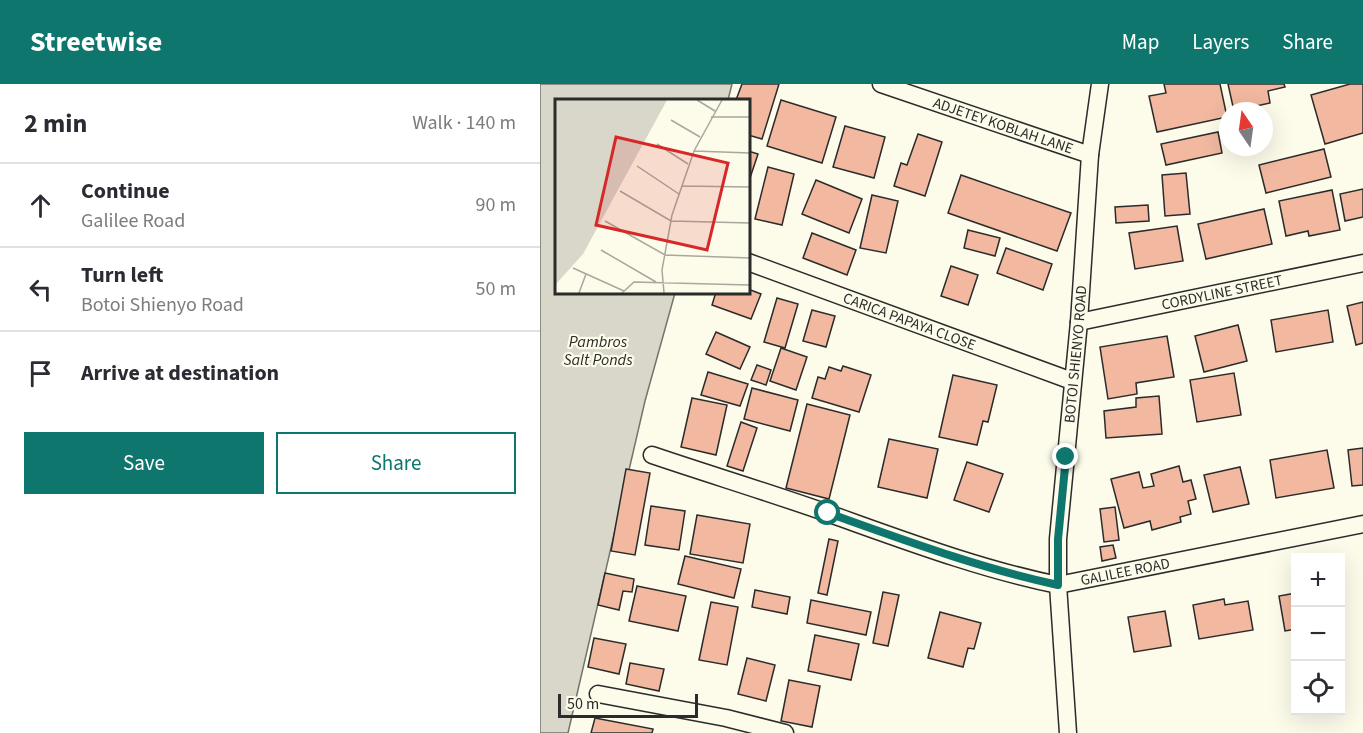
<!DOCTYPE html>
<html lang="en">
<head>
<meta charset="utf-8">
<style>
  :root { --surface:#fff; --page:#f7f7f7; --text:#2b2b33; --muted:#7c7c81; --line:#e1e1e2; --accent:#0f766e }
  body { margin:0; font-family:"Source Sans 3",sans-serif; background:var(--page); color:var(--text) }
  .controls { position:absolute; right:18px; bottom:18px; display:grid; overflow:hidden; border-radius:0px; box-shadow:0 6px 24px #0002 }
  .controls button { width:54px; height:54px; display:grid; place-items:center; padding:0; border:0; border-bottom:2px solid var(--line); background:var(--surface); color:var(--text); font:30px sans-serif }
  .compass { position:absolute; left:679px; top:18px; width:54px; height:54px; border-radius:50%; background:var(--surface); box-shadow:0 6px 24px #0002; rotate:347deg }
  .scale { position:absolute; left:18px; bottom:15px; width:140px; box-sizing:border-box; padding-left:6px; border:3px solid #2b2b2b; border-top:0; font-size:16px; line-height:21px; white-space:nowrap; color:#2b2b2b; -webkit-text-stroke:4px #fdfbea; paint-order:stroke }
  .stop { position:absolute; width:18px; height:18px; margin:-14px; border:4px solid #0f766e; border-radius:50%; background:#fff }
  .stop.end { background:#0f766e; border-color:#fff; box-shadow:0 2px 6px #0008 }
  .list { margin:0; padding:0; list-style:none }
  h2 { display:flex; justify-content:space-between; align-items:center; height:78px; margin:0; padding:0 24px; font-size:26px }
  h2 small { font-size:20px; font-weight:400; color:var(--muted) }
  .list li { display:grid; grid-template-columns:39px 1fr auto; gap:18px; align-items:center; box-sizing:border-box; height:84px; padding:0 24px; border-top:2px solid var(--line) }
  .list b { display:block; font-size:22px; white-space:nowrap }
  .list p { margin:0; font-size:20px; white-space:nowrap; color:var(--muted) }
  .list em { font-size:20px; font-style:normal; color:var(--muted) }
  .actions { display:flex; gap:12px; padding:18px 24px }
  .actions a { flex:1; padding:14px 0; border:2px solid var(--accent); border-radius:0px; text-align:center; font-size:21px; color:var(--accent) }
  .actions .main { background:var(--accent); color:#fff }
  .icon { flex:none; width:33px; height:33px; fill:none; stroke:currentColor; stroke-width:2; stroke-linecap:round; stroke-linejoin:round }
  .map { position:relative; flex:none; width:823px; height:649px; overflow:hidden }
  header { display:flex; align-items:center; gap:36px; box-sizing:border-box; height:84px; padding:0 30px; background:var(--accent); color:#fff }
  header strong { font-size:28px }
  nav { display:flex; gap:33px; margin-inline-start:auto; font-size:21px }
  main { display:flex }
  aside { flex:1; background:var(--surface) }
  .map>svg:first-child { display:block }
  .water { fill:#d8d7c9; stroke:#74746e; stroke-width:1.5 }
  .building { fill:#f2b8a0; stroke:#2b2b2b; stroke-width:1.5 }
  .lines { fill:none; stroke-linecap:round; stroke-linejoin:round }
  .minor-casing { stroke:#2b2b2b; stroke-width:19 }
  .minor { stroke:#fdfbea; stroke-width:16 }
  .route { stroke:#0f766e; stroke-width:8 }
  .labels { text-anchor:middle; stroke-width:4.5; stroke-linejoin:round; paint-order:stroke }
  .street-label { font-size:15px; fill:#2b2b2b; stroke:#fdfbea }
  .water-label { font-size:16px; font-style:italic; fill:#2b2b2b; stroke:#fdfbea }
  .inset-road { fill:none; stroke:#a9a89e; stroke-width:1.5 }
  .view { fill:#d62828; fill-opacity:0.15; stroke:#d62828; stroke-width:3 }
  .inset-edge { fill:none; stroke:#2b2b2b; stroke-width:3 }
</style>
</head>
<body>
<header>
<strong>Streetwise</strong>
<nav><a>Map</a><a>Layers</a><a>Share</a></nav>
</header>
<main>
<aside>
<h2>2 min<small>Walk · 140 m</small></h2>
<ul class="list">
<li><svg class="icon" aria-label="ahead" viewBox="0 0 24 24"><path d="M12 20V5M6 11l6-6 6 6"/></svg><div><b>Continue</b><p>Galilee Road</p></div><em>90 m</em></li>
<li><svg class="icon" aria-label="left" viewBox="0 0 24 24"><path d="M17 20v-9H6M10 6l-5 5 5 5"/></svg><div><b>Turn left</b><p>Botoi Shienyo Road</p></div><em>50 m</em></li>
<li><svg class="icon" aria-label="arrive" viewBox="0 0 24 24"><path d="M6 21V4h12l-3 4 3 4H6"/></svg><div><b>Arrive at destination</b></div></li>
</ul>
<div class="actions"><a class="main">Save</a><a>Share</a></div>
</aside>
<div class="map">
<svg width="823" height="649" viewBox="0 0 823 649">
  <rect width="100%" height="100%" fill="#fdfbea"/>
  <polygon class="water" points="0,0 192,0 188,16 16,16 16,208 135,209 105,317 28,649 0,649"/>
  <g class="building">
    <polygon points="202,0 239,0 222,55 208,51 208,16 196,16"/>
    <polygon points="624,0 680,0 687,33 617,48 609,12 626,9"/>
    <polygon points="688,0 744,0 745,3 728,7 730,19 694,27"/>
    <polygon points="810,0 823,0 823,49 785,60 771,11"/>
    <polygon points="241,16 296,33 282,79 227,62"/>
    <polygon points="305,42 345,53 334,94 293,83"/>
    <polygon points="678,48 682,69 626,81 621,60"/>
    <polygon points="378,50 402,58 385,112 354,102 361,79 367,81"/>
    <polygon points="784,65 791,93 726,109 719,81"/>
    <polygon points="208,67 218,70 208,100"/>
    <polygon points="228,83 254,90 242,141 215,135"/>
    <polygon points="646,89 650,130 625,132 622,91"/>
    <polygon points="421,91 531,129 517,167 408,129"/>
    <polygon points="276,96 322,115 309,149 262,130"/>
    <polygon points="823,105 823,133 805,137 800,110"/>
    <polygon points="792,106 800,146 769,152 768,147 746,152 739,117"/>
    <polygon points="332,111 358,117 346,169 320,164"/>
    <polygon points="608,121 609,137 576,139 575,123"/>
    <polygon points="724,125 732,160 666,175 658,140"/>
    <polygon points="637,142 643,177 595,185 589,149"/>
    <polygon points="428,146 460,154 455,172 424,164"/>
    <polygon points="272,149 316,166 307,191 263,174"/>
    <polygon points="466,164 512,180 503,206 457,189"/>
    <polygon points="411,182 438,191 428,221 401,212"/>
    <polygon points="208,205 221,210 211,235 172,221 176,208 208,208"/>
    <polygon points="237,214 258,220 245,264 224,258"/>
    <polygon points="823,218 823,259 816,261 807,222"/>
    <polygon points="272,226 295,232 286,263 263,257"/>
    <polygon points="788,226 793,258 736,268 731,236"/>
    <polygon points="698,241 707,277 664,288 655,252"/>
    <polygon points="176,248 210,263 200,285 166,270"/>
    <polygon points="627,252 634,293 596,299 597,310 568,315 560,263"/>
    <polygon points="241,264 267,273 256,306 230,297"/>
    <polygon points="217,281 231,286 226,301 211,296"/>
    <polygon points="303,282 331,291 319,328 272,314 278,293 285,295 289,283 301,287"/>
    <polygon points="168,288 208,300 200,322 161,311"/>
    <polygon points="694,289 701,331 657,338 650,296"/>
    <polygon points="413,291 457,301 448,338 443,337 437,361 399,353"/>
    <polygon points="212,304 258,316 250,347 204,335"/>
    <polygon points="619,312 622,350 566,354 564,327 596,323 596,314"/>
    <polygon points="152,314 187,321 176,371 141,363"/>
    <polygon points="267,320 310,331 289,415 246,404"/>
    <polygon points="201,338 217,344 203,387 187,382"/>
    <polygon points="349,355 398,365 387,414 338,403"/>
    <polygon points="823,364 823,401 812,402 808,366"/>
    <polygon points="787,366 794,404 736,414 730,376"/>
    <polygon points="427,378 463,390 449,428 414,416"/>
    <polygon points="639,382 643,398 651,396 656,415 648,417 651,430 640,433 641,438 612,446 610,437 584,444 571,395 599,388 603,404 614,402 611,390"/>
    <polygon points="700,383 709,420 673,428 664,391"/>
    <polygon points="86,385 110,389 95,471 71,467"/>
    <polygon points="111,422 145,427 139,466 105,461"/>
    <polygon points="575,423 579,456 564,458 560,425"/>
    <polygon points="157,431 210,440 203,479 150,470"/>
    <polygon points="289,455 298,457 287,511 278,509"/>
    <polygon points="573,461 576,474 562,477 560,463"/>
    <polygon points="145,472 201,485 194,514 138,500"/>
    <polygon points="65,489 94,495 92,508 83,507 79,526 58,521"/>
    <polygon points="97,502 146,512 138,547 89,537"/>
    <polygon points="215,506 250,513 247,530 212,523"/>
    <polygon points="343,508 359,511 348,562 333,559"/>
    <polygon points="756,509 756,545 745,547 739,512"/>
    <polygon points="684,515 685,521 708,517 713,546 659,555 653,521"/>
    <polygon points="271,516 331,528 326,551 267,539"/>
    <polygon points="171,518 198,523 187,581 159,576"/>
    <polygon points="625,527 631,562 594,568 588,533"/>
    <polygon points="400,528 441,539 434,565 428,564 423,583 388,574"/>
    <polygon points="275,551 319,560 311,596 268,587"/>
    <polygon points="54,554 86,560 79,590 48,583"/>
    <polygon points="207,574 235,581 226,617 198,610"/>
    <polygon points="90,579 124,585 119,607 86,600"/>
    <polygon points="249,596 280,602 272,643 241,637"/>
    <polygon points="55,634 113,645 112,649 51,649"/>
  </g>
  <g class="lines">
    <g class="minor-casing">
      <g id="minor">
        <path id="s1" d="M341 0 550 71"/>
        <path id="s2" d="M208 178 532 297"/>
        <path id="s3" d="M539 238 823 179"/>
        <path id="s4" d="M112 371C171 391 231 409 290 430 366 457 440 485 518 501L823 440"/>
        <polyline points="58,610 186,634 245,649"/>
        <path id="s5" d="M528 649 518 501V455L539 238 550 71 560 0"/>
      </g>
    </g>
    <use href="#minor" class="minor"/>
  </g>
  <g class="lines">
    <path class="route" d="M288 429C364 456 439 484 518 501V455L526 373"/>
  </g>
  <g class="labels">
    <g class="street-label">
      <text dy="5" stroke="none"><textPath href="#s1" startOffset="129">ADJETEY KOBLAH LANE</textPath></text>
      <text dy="5" stroke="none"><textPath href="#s3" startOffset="146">CORDYLINE STREET</textPath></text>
      <text dy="5" stroke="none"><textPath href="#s2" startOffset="172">CARICA PAPAYA CLOSE</textPath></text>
      <text dy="5" stroke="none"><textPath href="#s5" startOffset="380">BOTOI SHIENYO ROAD</textPath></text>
      <text dy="5" stroke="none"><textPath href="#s4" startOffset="495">GALILEE ROAD</textPath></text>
    </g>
    <g class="water-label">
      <text x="58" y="263">Pambros<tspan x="58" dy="18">Salt Ponds</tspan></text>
    </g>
  </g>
  <g transform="translate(15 15)">
    <rect width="195" height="195" fill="#fdfbea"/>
    <path d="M0 1H112L28 155 0 186Z" fill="#d8d7c9"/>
    <path class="inset-road" d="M142 1 160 12M156 18H195M116 21 145 38M102 45 133 65M139 52 195 54M82 67 124 95M127 87 195 88M65 92 116 122 195 124M50 122 110 156 195 159M46 151 101 183M18 169 69 192M24 194 31 175M67 194 79 183 194 186M109 194 107 171 117 116 139 52 167 1"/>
    <path class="view" d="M61 38 173 64 152 151 41 126Z"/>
    <rect width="195" height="195" class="inset-edge"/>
  </g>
</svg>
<div class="controls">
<button>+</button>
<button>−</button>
<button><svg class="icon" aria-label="locate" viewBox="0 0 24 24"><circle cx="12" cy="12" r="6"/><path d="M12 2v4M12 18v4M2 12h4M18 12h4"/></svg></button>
</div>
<svg class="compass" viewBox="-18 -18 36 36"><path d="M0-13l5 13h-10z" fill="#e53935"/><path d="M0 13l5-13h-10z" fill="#7c7c81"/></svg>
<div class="scale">50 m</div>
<div class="stop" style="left:288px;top:429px"></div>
<div class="stop end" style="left:526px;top:373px"></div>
</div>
</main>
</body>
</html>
